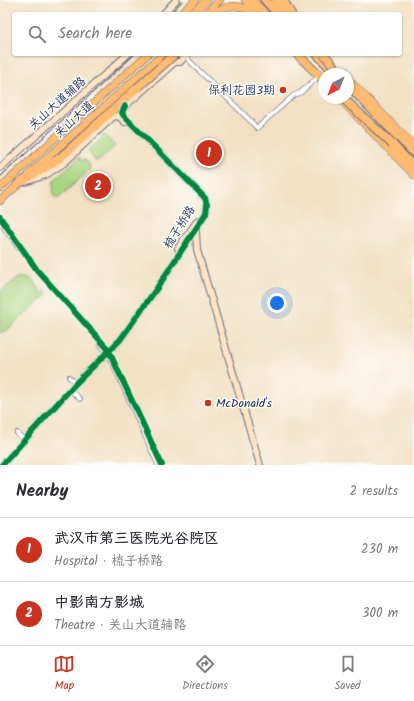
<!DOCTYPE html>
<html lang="en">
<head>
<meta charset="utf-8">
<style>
  :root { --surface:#fff; --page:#f2f2f3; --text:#2b2b33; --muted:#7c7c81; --line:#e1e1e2; --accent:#c8321e }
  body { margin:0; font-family:Kalam,"LXGW WenKai TC",sans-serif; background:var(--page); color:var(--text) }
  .compass { position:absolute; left:318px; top:68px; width:36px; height:36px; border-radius:50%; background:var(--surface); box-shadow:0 1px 3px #0004; rotate:222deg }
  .you { position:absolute; left:277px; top:303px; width:14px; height:14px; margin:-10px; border:3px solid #fff; border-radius:50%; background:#1a73e8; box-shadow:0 0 0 6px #1a73e833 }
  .badge { display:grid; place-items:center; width:26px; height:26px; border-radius:50%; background:var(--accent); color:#fff; font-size:13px; font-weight:700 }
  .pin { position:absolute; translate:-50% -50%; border:2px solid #fff; box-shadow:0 1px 4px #0006 }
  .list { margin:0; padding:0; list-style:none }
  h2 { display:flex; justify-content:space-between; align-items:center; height:52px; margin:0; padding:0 16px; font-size:17px }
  h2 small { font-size:13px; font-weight:400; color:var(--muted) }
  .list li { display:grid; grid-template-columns:26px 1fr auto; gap:12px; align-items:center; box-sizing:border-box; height:64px; padding:0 16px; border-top:1px solid var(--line) }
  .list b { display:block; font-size:15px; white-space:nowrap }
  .list p { margin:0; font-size:13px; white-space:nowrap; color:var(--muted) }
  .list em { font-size:13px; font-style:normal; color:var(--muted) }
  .icon { flex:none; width:22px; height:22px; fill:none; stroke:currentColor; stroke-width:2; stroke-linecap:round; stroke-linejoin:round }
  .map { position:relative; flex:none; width:414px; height:465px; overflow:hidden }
  .search { position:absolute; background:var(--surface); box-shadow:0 1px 3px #0004; left:12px; right:12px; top:12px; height:44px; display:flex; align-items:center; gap:10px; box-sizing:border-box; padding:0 14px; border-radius:4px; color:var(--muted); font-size:15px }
  .sheet { height:180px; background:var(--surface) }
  nav { display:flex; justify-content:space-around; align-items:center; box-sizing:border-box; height:56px; border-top:1px solid var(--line); background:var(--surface); font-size:11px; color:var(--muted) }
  nav a { display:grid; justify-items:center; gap:2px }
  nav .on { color:var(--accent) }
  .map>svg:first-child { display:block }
  .green { fill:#a9d480; stroke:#62826f }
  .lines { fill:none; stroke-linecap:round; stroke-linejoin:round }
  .street-casing { stroke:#676d82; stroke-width:5.5 }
  .secondary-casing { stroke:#676d82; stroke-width:8 }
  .primary-casing { stroke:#676d82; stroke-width:8 }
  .highway-casing { stroke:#676d82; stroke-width:10 }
  .street { stroke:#fff; stroke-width:4 }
  .secondary { stroke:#ffe4c6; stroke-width:6 }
  .primary { stroke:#ffbb71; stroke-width:7 }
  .highway { stroke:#ffbb71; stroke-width:8 }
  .tram { stroke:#1b2f5e; stroke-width:1 }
  .highway-bridge-casing { stroke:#676d82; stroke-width:10; stroke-linecap:butt }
  .highway-bridge { stroke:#ffbb71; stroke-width:8 }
  .cycleway-casing { stroke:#fdfcf7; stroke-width:8 }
  .cycleway { stroke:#00873e; stroke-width:6 }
  .poi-dot { fill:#c8321e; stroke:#fdfcf7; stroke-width:1.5 }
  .labels { text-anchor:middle; stroke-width:3; stroke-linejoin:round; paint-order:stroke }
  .poi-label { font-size:12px; fill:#1b2f5e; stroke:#fdfcf7; text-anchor:end }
  .street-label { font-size:12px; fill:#1b2f5e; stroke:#fdfcf7 }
</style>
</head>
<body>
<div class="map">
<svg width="414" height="465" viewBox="0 0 414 465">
  <rect width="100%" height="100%" fill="#fdfcf7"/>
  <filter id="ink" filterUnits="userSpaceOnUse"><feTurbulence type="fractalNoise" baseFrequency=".025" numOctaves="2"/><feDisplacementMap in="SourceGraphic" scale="8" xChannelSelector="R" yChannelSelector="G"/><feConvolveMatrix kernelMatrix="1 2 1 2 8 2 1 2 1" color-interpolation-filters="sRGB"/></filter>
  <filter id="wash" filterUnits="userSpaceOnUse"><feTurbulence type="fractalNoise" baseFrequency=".012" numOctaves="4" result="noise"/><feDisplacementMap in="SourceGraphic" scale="16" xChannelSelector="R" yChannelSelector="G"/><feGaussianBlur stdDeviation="0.9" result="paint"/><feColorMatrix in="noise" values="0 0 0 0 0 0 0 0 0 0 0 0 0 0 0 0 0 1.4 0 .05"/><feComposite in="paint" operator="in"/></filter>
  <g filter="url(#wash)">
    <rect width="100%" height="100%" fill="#f3e1c5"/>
    <g class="green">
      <polygon points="105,135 115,146 99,161 95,161 88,150"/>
      <polygon points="79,157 82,161 84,159 90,166 89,170 59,198 56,198 53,195 54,180"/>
      <path d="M19 277C30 275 38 282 40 294L45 290 48 294 7 330 0 333V292Z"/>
    </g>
  </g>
  <g filter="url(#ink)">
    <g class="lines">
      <g class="street-casing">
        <g id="street">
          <path d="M185 56C208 81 234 103 257 128L294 95 300 93 318 77"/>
          <polyline points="0,217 37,270 108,349 162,465"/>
          <polyline points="0,222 20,250"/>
          <polyline points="100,343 113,364 158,465"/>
          <polyline points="69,377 76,383"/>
          <polyline points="69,389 80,399"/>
          <polyline points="17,433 24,440"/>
        </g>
      </g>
      <g class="secondary-casing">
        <g id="secondary">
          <polyline points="163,14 176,0"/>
          <polyline points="123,108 175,62 180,62 187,54"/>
          <polyline points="112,117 118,116 125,122"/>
          <polyline points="0,168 128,54"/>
          <polyline points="25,182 46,175 64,163 114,116"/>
          <polyline points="196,231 197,250 260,465"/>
          <polyline points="178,248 198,220"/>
          <polyline points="2,465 76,383 120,340 157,288 206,213 207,205 205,198 124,116 122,113 125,106"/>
        </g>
      </g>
      <g class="primary-casing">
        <g id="primary">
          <polyline points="245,0 254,10"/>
          <polyline points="275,0 287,14"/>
          <polyline points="181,14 195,0"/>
          <polyline points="191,14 207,0"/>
          <polyline points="205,14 220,0"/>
          <path d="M212 14C227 4 239 3 254 14"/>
          <polyline points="348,79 414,146"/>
          <polyline points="339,98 414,175"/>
          <polyline points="29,174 163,54"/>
          <polyline points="0,188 148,54"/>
          <polyline points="0,201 22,181"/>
        </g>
      </g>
      <g class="highway-casing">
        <g id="highway">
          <polyline points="252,0 265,14"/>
          <polyline points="265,0 278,14"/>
          <polyline points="283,0 291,14"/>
          <polyline points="297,54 324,80"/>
          <polyline points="317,54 333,71"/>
          <polyline points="348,85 414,153"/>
          <polyline points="392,144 414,167"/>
          <polyline points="18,184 60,158 137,88"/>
        </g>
      </g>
      <use href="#street" class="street"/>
      <use href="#secondary" class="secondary"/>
      <use href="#primary" class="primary"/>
      <use href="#highway" class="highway"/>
      <g class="tram">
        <polyline points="170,14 183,0"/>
        <polyline points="0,177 135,54"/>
      </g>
      <g class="highway-bridge-casing">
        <g id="highway-bridge">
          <polyline points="324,54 340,74"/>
          <polyline points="137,88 175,54"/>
          <polyline points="343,98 392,144"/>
        </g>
      </g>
      <use href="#highway-bridge" class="highway-bridge"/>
      <g class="cycleway-casing">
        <g id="cycleway">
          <polyline points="0,217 37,270 108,349 162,465"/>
          <polyline points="2,465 76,383 120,340 157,288 206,213 207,205 205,198 124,116 122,113 125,106"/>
        </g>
      </g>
      <use href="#cycleway" class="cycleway"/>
    </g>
  </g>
  <g class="poi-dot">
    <circle cx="283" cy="90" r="4"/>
    <circle cx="208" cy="403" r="4"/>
  </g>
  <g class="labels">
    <g class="poi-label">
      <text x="275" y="94">保利花园3期</text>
      <text x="216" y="407" text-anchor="start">McDonald's</text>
    </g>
    <g class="street-label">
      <text transform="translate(57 103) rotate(-42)" y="4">关山大道辅路</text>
      <text transform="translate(74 119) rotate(-42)" y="4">关山大道</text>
      <text transform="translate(179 227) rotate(-58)" y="4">梳子桥路</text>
    </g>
  </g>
</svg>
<svg class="compass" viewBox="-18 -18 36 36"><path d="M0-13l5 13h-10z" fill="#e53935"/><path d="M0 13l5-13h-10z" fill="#7c7c81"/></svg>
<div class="you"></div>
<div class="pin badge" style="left:209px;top:153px">1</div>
<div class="pin badge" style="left:98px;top:186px">2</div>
<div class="search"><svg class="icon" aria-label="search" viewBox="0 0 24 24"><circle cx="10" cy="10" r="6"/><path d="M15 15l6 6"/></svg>Search here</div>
</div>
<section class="sheet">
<h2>Nearby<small>2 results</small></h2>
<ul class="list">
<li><span class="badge">1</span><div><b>武汉市第三医院光谷院区</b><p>Hospital · 梳子桥路</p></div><em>230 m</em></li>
<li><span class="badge">2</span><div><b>中影南方影城</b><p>Theatre · 关山大道辅路</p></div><em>300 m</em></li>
</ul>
</section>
<nav>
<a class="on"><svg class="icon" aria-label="map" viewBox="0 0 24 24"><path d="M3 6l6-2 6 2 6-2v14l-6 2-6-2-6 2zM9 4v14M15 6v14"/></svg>Map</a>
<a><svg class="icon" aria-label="directions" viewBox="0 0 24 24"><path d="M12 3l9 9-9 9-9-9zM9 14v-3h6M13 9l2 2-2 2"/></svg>Directions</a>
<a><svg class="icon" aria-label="saved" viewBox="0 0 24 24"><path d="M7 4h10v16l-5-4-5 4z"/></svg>Saved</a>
</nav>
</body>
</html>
